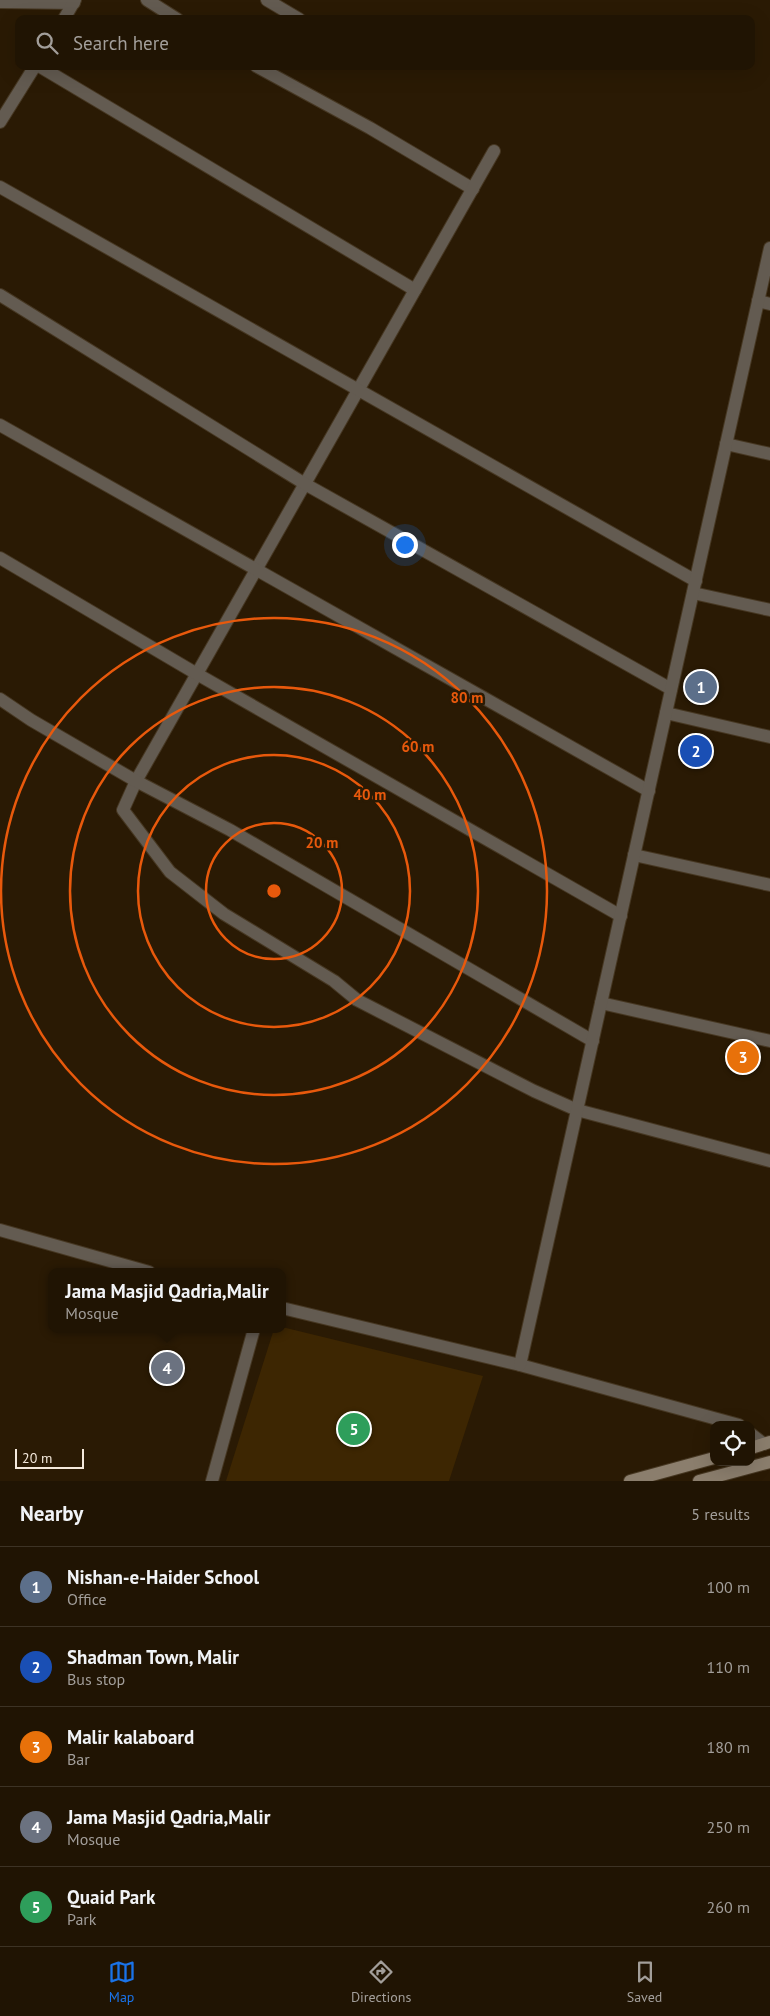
<!DOCTYPE html>
<html lang="en">
<head>
<meta charset="utf-8">
<style>
  :root { --surface:#201403; --page:#281d0d; --text:#f1f3f6; --muted:#a29e9a; --line:#3d3325; --accent:#1a73e8 }
  body { margin:0; font-family:"PT Sans",sans-serif; background:var(--page); color:var(--text) }
  .controls { position:absolute; right:15px; bottom:15px; display:grid; overflow:hidden; border-radius:10px; box-shadow:0 5px 20px #0002 }
  .controls button { width:45px; height:45px; display:grid; place-items:center; padding:0; border:0; border-bottom:1px solid var(--line); background:var(--surface); color:var(--text); font:25px sans-serif }
  .scale { position:absolute; left:15px; bottom:12px; width:69px; box-sizing:border-box; padding-left:5px; border:2px solid #f4e9dc; border-top:0; font-size:14px; line-height:18px; white-space:nowrap; color:#f4e9dc; -webkit-text-stroke:4px #2a1a04; paint-order:stroke }
  .you { position:absolute; left:404px; top:544px; width:18px; height:18px; margin:-12px; border:4px solid #fff; border-radius:50%; background:#1a73e8; box-shadow:0 0 0 8px #1a73e833 }
  .badge { display:grid; place-items:center; width:32px; height:32px; border-radius:50%; background:var(--accent); color:#fff; font-size:16px; font-weight:700 }
  .pin { position:absolute; translate:-50% -50%; border:2px solid #fff; box-shadow:0 1px 5px #0006 }
  .popup { position:absolute; left:48px; top:1268px; width:238px; height:65px; box-sizing:border-box; display:grid; place-content:center; border-radius:10px; background:var(--surface); filter:drop-shadow(0 1px 4px #0005); font-size:16px; white-space:nowrap; color:var(--muted) }
  .popup b { font-size:19px; color:var(--text) }
  .popup::after { content:''; position:absolute; left:50%; top:100%; margin-left:-10px; border:10px solid transparent; border-top-color:var(--surface) }
  .list { margin:0; padding:0; list-style:none }
  h2 { display:flex; justify-content:space-between; align-items:center; height:65px; margin:0; padding:0 20px; font-size:21px }
  h2 small { font-size:16px; font-weight:400; color:var(--muted) }
  .list li { display:grid; grid-template-columns:32px 1fr auto; gap:15px; align-items:center; box-sizing:border-box; height:80px; padding:0 20px; border-top:1px solid var(--line) }
  .list b { display:block; font-size:19px; white-space:nowrap }
  .list p { margin:0; font-size:16px; white-space:nowrap; color:var(--muted) }
  .list em { font-size:16px; font-style:normal; color:var(--muted) }
  .icon { flex:none; width:28px; height:28px; fill:none; stroke:currentColor; stroke-width:2; stroke-linecap:round; stroke-linejoin:round }
  .map { position:relative; flex:none; width:770px; height:1481px; overflow:hidden }
  .search { position:absolute; background:var(--surface); box-shadow:0 5px 20px #0002; left:15px; right:15px; top:15px; height:55px; display:flex; align-items:center; gap:12px; box-sizing:border-box; padding:0 18px; border-radius:10px; color:var(--muted); font-size:19px }
  .sheet { height:465px; background:var(--surface) }
  nav { display:flex; justify-content:space-around; align-items:center; box-sizing:border-box; height:70px; border-top:1px solid var(--line); background:var(--surface); font-size:14px; color:var(--muted) }
  nav a { display:grid; justify-items:center; gap:2px }
  nav .on { color:var(--accent) }
  .map>svg:first-child { display:block }
  .green { fill:#3d2602 }
  .lines { fill:none; stroke-linecap:round; stroke-linejoin:round }
  .minor-casing { stroke:#463722; stroke-width:14 }
  .tertiary-casing { stroke:#463722; stroke-width:14 }
  .secondary-casing { stroke:#463722; stroke-width:14 }
  .minor { stroke:#635b51; stroke-width:12 }
  .tertiary { stroke:#635b51; stroke-width:12 }
  .secondary { stroke:#8b7e6d; stroke-width:12 }
  .ring { fill:none; stroke:#e8590c; stroke-width:2.5 }
  .centre { fill:#e8590c; stroke:#2a1a04; stroke-width:2.5 }
  .ring-label { font-size:15px; text-anchor:middle; font-weight:bold; fill:#e8590c; stroke:#2a1a04; stroke-width:5; stroke-linejoin:round; paint-order:stroke }
</style>
</head>
<body>
<div class="map">
<svg width="770" height="1481" viewBox="0 0 770 1481">
  <rect width="100%" height="100%" fill="#2a1a04"/>
  <polygon class="green" points="282,1327 483,1376 449,1481 226,1481 274,1329 282,1329"/>
  <g class="lines">
    <g class="minor-casing">
      <g id="minor">
        <polyline points="147,0 177,19"/>
        <polyline points="267,0 299,19"/>
        <polyline points="0,2 74,3"/>
        <polyline points="64,19 75,0"/>
        <polyline points="39,66 415,290"/>
        <polyline points="256,66 370,128 473,189"/>
        <polyline points="0,122 35,66"/>
        <polyline points="494,151 136,781 123,810 170,872 224,914 334,981 357,1000 534,1091 577,1110 770,1161"/>
        <polyline points="0,187 696,581"/>
        <polyline points="758,301 770,304"/>
        <polyline points="0,425 649,791"/>
        <polyline points="726,444 770,454"/>
        <polyline points="0,558 197,674 621,916"/>
        <polyline points="693,593 770,610"/>
        <polyline points="0,699 31,720 136,781 230,830 593,1041"/>
        <polyline points="666,713 770,737"/>
        <polyline points="634,855 770,885"/>
        <polyline points="601,1003 770,1041"/>
        <polyline points="212,1481 254,1329"/>
      </g>
    </g>
    <g class="tertiary-casing">
      <g id="tertiary">
        <polyline points="0,295 305,484 671,689"/>
        <polyline points="0,1230 149,1272"/>
        <polyline points="282,1308 520,1365 739,1425"/>
        <polyline points="520,1365 770,248"/>
        <polyline points="751,1434 764,1444"/>
      </g>
    </g>
    <g class="secondary-casing">
      <g id="secondary">
        <polyline points="751,1448 770,1442"/>
        <polyline points="630,1481 714,1458"/>
        <polyline points="699,1481 770,1462"/>
      </g>
    </g>
    <use href="#minor" class="minor"/>
    <use href="#tertiary" class="tertiary"/>
    <use href="#secondary" class="secondary"/>
  </g>
  <g class="ring">
    <circle cx="274" cy="891" r="68"/>
    <circle cx="274" cy="891" r="136"/>
    <circle cx="274" cy="891" r="204"/>
    <circle cx="274" cy="891" r="273"/>
  </g>
  <circle cx="274" cy="891" r="8" class="centre"/>
  <g class="ring-label">
    <text x="467" y="703">80 m</text>
    <text x="418" y="752">60 m</text>
    <text x="370" y="800">40 m</text>
    <text x="322" y="848">20 m</text>
  </g>
</svg>
<div class="controls">
<button><svg class="icon" aria-label="locate" viewBox="0 0 24 24"><circle cx="12" cy="12" r="6"/><path d="M12 2v4M12 18v4M2 12h4M18 12h4"/></svg></button>
</div>
<div class="scale">20 m</div>
<div class="you"></div>
<div class="pin badge" style="left:701px;top:687px;background:#5c6f8a">1</div>
<div class="pin badge" style="left:696px;top:751px;background:#1a4fb4">2</div>
<div class="pin badge" style="left:743px;top:1057px;background:#e8710a">3</div>
<div class="pin badge" style="left:167px;top:1368px;background:#6b7280">4</div>
<div class="popup"><b>Jama Masjid Qadria,Malir</b>Mosque</div>
<div class="pin badge" style="left:354px;top:1429px;background:#2e9e5b">5</div>
<div class="search"><svg class="icon" aria-label="search" viewBox="0 0 24 24"><circle cx="10" cy="10" r="6"/><path d="M15 15l6 6"/></svg>Search here</div>
</div>
<section class="sheet">
<h2>Nearby<small>5 results</small></h2>
<ul class="list">
<li><span class="badge" style="background:#5c6f8a">1</span><div><b>Nishan-e-Haider School</b><p>Office</p></div><em>100 m</em></li>
<li><span class="badge" style="background:#1a4fb4">2</span><div><b>Shadman Town, Malir</b><p>Bus stop</p></div><em>110 m</em></li>
<li><span class="badge" style="background:#e8710a">3</span><div><b>Malir kalaboard</b><p>Bar</p></div><em>180 m</em></li>
<li><span class="badge" style="background:#6b7280">4</span><div><b>Jama Masjid Qadria,Malir</b><p>Mosque</p></div><em>250 m</em></li>
<li><span class="badge" style="background:#2e9e5b">5</span><div><b>Quaid Park</b><p>Park</p></div><em>260 m</em></li>
</ul>
</section>
<nav>
<a class="on"><svg class="icon" aria-label="map" viewBox="0 0 24 24"><path d="M3 6l6-2 6 2 6-2v14l-6 2-6-2-6 2zM9 4v14M15 6v14"/></svg>Map</a>
<a><svg class="icon" aria-label="directions" viewBox="0 0 24 24"><path d="M12 3l9 9-9 9-9-9zM9 14v-3h6M13 9l2 2-2 2"/></svg>Directions</a>
<a><svg class="icon" aria-label="saved" viewBox="0 0 24 24"><path d="M7 4h10v16l-5-4-5 4z"/></svg>Saved</a>
</nav>
</body>
</html>
